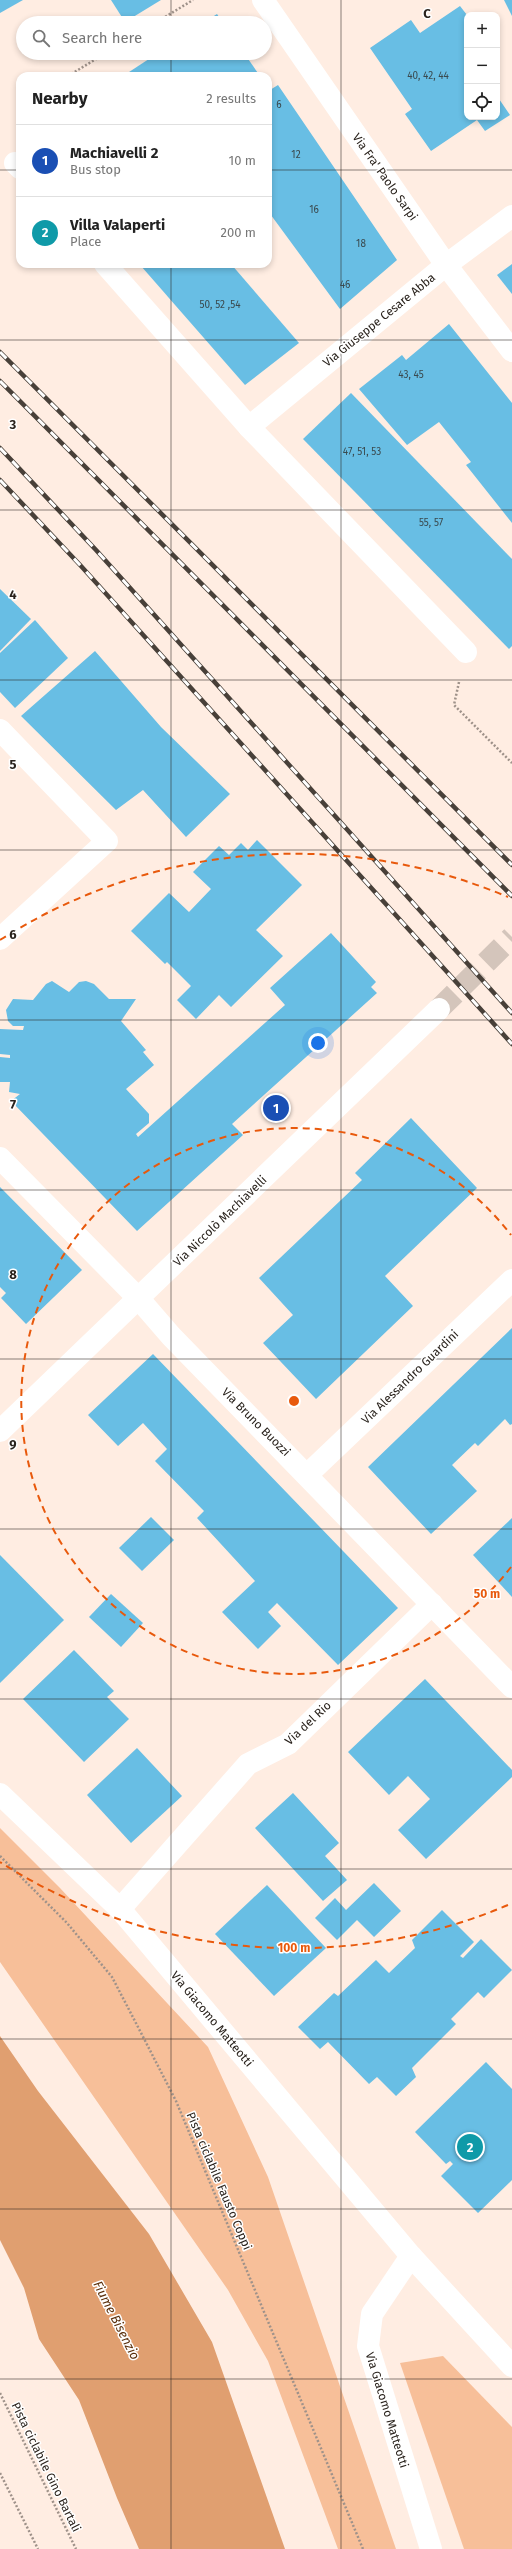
<!DOCTYPE html>
<html lang="en">
<head>
<meta charset="utf-8">
<style>
  :root { --surface:#fff; --page:#f6f6f6; --text:#222; --muted:#767676; --line:#e0e0e0; --accent:#097fa6 }
  body { margin:0; font-family:"Fira Sans",sans-serif; background:var(--page); color:var(--text) }
  .controls { position:absolute; right:12px; top:12px; display:grid; overflow:hidden; border-radius:8px; box-shadow:0 2px 6px #0003 }
  .controls button { width:36px; height:36px; display:grid; place-items:center; padding:0; border:0; border-bottom:1px solid var(--line); background:var(--surface); color:var(--text); font:20px sans-serif }
  .you { position:absolute; left:318px; top:1043px; width:14px; height:14px; margin:-10px; border:3px solid #fff; border-radius:50%; background:#1a73e8; box-shadow:0 0 0 6px #1a73e833 }
  .badge { display:grid; place-items:center; width:26px; height:26px; border-radius:50%; background:var(--accent); color:#fff; font-size:13px; font-weight:700 }
  .pin { position:absolute; translate:-50% -50%; border:2px solid #fff; box-shadow:0 1px 4px #0006 }
  .list { margin:0; padding:0; list-style:none }
  h2 { display:flex; justify-content:space-between; align-items:center; height:52px; margin:0; padding:0 16px; font-size:17px }
  h2 small { font-size:13px; font-weight:400; color:var(--muted) }
  .list li { display:grid; grid-template-columns:26px 1fr auto; gap:12px; align-items:center; box-sizing:border-box; height:72px; padding:0 16px; border-top:1px solid var(--line) }
  .list b { display:block; font-size:15px; white-space:nowrap }
  .list p { margin:0; font-size:13px; white-space:nowrap; color:var(--muted) }
  .list em { font-size:13px; font-style:normal; color:var(--muted) }
  .icon { flex:none; width:22px; height:22px; fill:none; stroke:currentColor; stroke-width:2; stroke-linecap:round; stroke-linejoin:round }
  .map { position:relative; flex:none; width:512px; height:2549px; overflow:hidden }
  .search { position:absolute; background:var(--surface); box-shadow:0 2px 6px #0003; left:16px; top:16px; width:256px; height:44px; display:flex; align-items:center; gap:10px; box-sizing:border-box; padding:0 14px; border-radius:22px; color:var(--muted); font-size:15px }
  .panel { position:absolute; background:var(--surface); box-shadow:0 2px 6px #0003; left:16px; top:72px; width:256px; height:196px; border-radius:12px }
  .map>svg:first-child { display:block }
  .green { fill:#f7bf99 }
  .water { fill:#e09f70 }
  .building { fill:#68bee4 }
  .lines { fill:none; stroke-linecap:round; stroke-linejoin:round }
  .tertiary-tunnel { stroke:#d4c5bb; stroke-width:22; stroke-dasharray:22 11; stroke-linecap:butt }
  .path { stroke:#9f928a; stroke-width:2.5; stroke-dasharray:2 2; stroke-linecap:butt }
  .minor { stroke:#fff; stroke-width:22 }
  .tertiary { stroke:#fff; stroke-width:22 }
  .rail-casing { stroke:#484039; stroke-width:4.5 }
  .rail { stroke:#fff; stroke-width:3; stroke-dasharray:9; stroke-linecap:butt }
  .grid { fill:none; stroke:#2a231d; stroke-width:1; stroke-opacity:0.55 }
  .ring { fill:none; stroke:#e8590c; stroke-width:2; stroke-dasharray:7 5 }
  .labels { text-anchor:middle; stroke-width:3; stroke-linejoin:round; paint-order:stroke }
  .number-label { font-size:10px; fill:#3a4a4f }
  .street-label { font-size:12px; fill:#2a231d; stroke:#fff }
  .water-label { font-size:13px; font-style:italic; fill:#5a2f0b; stroke:#fff }
  .grid-label { font-size:13px; text-anchor:middle; font-weight:bold; fill:#2a231d; stroke:#fff; stroke-width:3; stroke-linejoin:round; paint-order:stroke }
  .centre { fill:#e8590c; stroke:#fff; stroke-width:2 }
  .ring-label { font-size:12px; text-anchor:middle; font-weight:bold; fill:#e8590c; stroke:#fff; stroke-width:3; stroke-linejoin:round; paint-order:stroke }
</style>
</head>
<body>
<div class="map">
<svg width="512" height="2549" viewBox="0 0 512 2549">
  <rect width="100%" height="100%" fill="#ffede2"/>
  <g class="green">
    <polygon points="0,1828 60,1888 208,2047 268,2177 396,2549 338,2549 268,2361 228,2290 0,1962"/>
    <polygon points="443,2356 512,2427 512,2549 464,2549 400,2363"/>
  </g>
  <polygon class="water" points="0,2036 38,2091 149,2234 212,2342 285,2549 139,2549 117,2498 79,2400 39,2339 24,2288 0,2240"/>
  <g class="building">
    <polygon points="0,0 23,0 0,13"/>
    <polygon points="111,0 161,0 125,22"/>
    <polygon points="504,0 512,0 512,16"/>
    <polygon points="460,6 467,15 467,48 465,49 467,53 467,117 497,117 497,96 510,115 485,131 477,120 431,151 405,114 412,109 370,48 411,20 420,33"/>
    <polygon points="217,14 223,23 203,23"/>
    <polygon points="158,53 244,53 260,76 123,76"/>
    <polygon points="278,85 397,260 340,309 268,211 268,88 270,90"/>
    <polygon points="143,264 231,264 299,343 245,385 141,266"/>
    <polygon points="512,264 512,294 497,275"/>
    <polygon points="449,324 512,403 512,523 466,465 471,462 439,422 407,445 359,389 402,355 406,360"/>
    <polygon points="351,393 512,559 512,646 509,649 303,439"/>
    <polygon points="0,589 31,619 0,651"/>
    <polygon points="35,620 68,658 15,708 0,692 0,653"/>
    <polygon points="95,651 161,727 230,794 186,837 143,790 116,810 21,716"/>
    <polygon points="257,840 302,885 256,930 283,956 231,1007 219,995 196,1019 177,1000 191,986 167,962 165,964 131,931 169,893 189,912 211,889 193,872 219,846 229,855 241,843 248,850"/>
    <polygon points="331,933 376,982 371,987 377,993 232,1124 243,1135 137,1231 11,1101 20,1094 9,1092 10,1082 0,1082 0,1057 10,1058 10,1055 0,1054 0,1029 23,1030 24,1026 13,1026 8,1021 6,1010 13,999 33,1000 46,984 52,981 69,992 79,982 86,981 94,984 109,999 136,999 121,1021 146,1050 143,1052 154,1065 126,1089 149,1114 149,1123 136,1134 138,1137 285,1005 270,988"/>
    <polygon points="411,1118 477,1188 385,1276 413,1306 316,1399 263,1343 293,1315 259,1278 362,1180 355,1173"/>
    <polygon points="0,1187 82,1270 26,1324 1,1298 6,1293 0,1287"/>
    <polygon points="512,1328 512,1424 510,1425 505,1419 478,1446 475,1443 452,1465 477,1491 431,1534 368,1467"/>
    <polygon points="153,1354 398,1608 338,1665 277,1603 268,1612 281,1626 258,1649 222,1612 255,1581 197,1518 204,1511 155,1461 167,1449 143,1423 118,1446 88,1415"/>
    <polygon points="151,1517 174,1540 142,1571 119,1548"/>
    <polygon points="512,1518 512,1597 473,1555"/>
    <polygon points="0,1555 64,1620 0,1683"/>
    <polygon points="111,1594 143,1623 121,1647 89,1617"/>
    <polygon points="74,1650 114,1691 107,1697 129,1719 84,1762 23,1699"/>
    <polygon points="425,1679 512,1770 512,1777 426,1859 398,1830 430,1799 408,1776 389,1795 348,1752"/>
    <polygon points="137,1748 182,1796 131,1843 87,1795"/>
    <polygon points="293,1793 339,1843 325,1856 347,1880 323,1901 255,1828"/>
    <polygon points="374,1883 401,1911 374,1937 357,1920 337,1940 315,1918 335,1898 346,1910"/>
    <polygon points="267,1885 326,1948 274,1996 215,1934"/>
    <polygon points="442,1910 474,1942 460,1956 463,1958 481,1939 512,1970 484,1998 478,1992 451,2019 456,2024 412,2068 416,2077 396,2096 377,2077 369,2084 328,2042 320,2049 298,2027 334,1993 338,1996 376,1960 389,1973 415,1948 412,1940"/>
    <polygon points="486,2062 512,2089 512,2180 478,2213 441,2176 453,2164 450,2161 446,2164 415,2132"/>
  </g>
  <g class="lines">
    <polyline class="tertiary-tunnel" points="439,1009 512,937"/>
    <g class="path">
      <polyline points="155,23 193,0"/>
      <polyline points="68,76 106,53"/>
      <polyline points="459,682 454,705 512,763"/>
      <polyline points="0,1856 67,1923 112,1977 138,2027 176,2101 363,2549"/>
      <polyline points="0,2393 76,2549"/>
      <polyline points="0,2473 38,2549"/>
    </g>
    <g class="minor">
      <polyline points="263,0 446,265 512,351"/>
      <polyline points="15,163 20,168"/>
      <polyline points="105,264 249,427 466,652"/>
      <polyline points="249,427 446,265 512,216"/>
      <polyline points="0,730 107,841 0,939"/>
      <polyline points="0,1158 139,1299"/>
      <polyline points="308,1474 512,1280"/>
      <polyline points="120,1909 248,1764 288,1744 432,1604"/>
    </g>
    <g class="tertiary">
      <polyline points="139,1299 171,1336 512,1687"/>
      <polyline points="0,1431 439,1009"/>
      <polyline points="0,1794 120,1909 411,2256 512,2366"/>
      <polyline points="411,2256 372,2314 368,2346 431,2549"/>
    </g>
    <g class="rail-casing">
      <g id="rail">
        <polyline points="0,352 512,865"/>
        <polyline points="0,381 512,896"/>
        <polyline points="0,448 96,550 512,1013"/>
        <polyline points="0,480 81,566 512,1044"/>
      </g>
    </g>
    <use href="#rail" class="rail"/>
  </g>
  <path class="grid" d="M171 0V23M341 0V2549M171 53V76M0 170H20M268 170H512M171 264V2549M0 340H512M0 510H512M0 680H512M0 850H512M0 1020H512M0 1190H512M0 1359H512M0 1529H512M0 1699H512M0 1869H512M0 2039H512M0 2209H512M0 2379H512"/>
  <g class="ring">
    <path d="M511 1567A273 273 0 1 1 511 1235"/>
    <path d="M508 1905A547 547 0 0 1 0 1862M0 940A547 547 0 0 1 508 897"/>
  </g>
  <g class="labels">
    <g class="number-label">
      <text x="428" y="79">40, 42, 44</text>
      <text x="279" y="108">6</text>
      <text x="296" y="158">12</text>
      <text x="314" y="213">16</text>
      <text x="361" y="247">18</text>
      <text x="345" y="288">46</text>
      <text x="220" y="308">50, 52 ,54</text>
      <text x="411" y="378">43, 45</text>
      <text x="362" y="455">47, 51, 53</text>
      <text x="431" y="526">55, 57</text>
    </g>
    <g class="street-label">
      <text transform="translate(385 177) rotate(55)" y="4">Via Fra' Paolo Sarpi</text>
      <text transform="translate(379 320) rotate(-39)" y="4">Via Giuseppe Cesare Abba</text>
      <text transform="translate(220 1221) rotate(-44)" y="4">Via Niccolò Machiavelli</text>
      <text transform="translate(410 1377) rotate(-44)" y="4">Via Alessandro Guardini</text>
      <text transform="translate(256 1422) rotate(45)" y="4">Via Bruno Buozzi</text>
      <text transform="translate(308 1723) rotate(-43)" y="4">Via del Rio</text>
      <text transform="translate(212 2019) rotate(50)" y="4">Via Giacomo Matteotti</text>
      <text transform="translate(219 2181) rotate(67)" y="4">Pista ciclabile Fausto Coppi</text>
      <text transform="translate(387 2410) rotate(73)" y="4">Via Giacomo Matteotti</text>
      <text transform="translate(46 2467) rotate(64)" y="4">Pista ciclabile Gino Bartali</text>
    </g>
    <g class="water-label">
      <text transform="translate(117 2320) rotate(63)" y="5">Fiume Bisenzio</text>
    </g>
  </g>
  <g class="grid-label">
    <text x="427" y="18">C</text>
    <text x="13" y="429">3</text>
    <text x="13" y="599">4</text>
    <text x="13" y="769">5</text>
    <text x="13" y="939">6</text>
    <text x="13" y="1109">7</text>
    <text x="13" y="1279">8</text>
    <text x="13" y="1449">9</text>
  </g>
  <circle cx="294" cy="1401" r="6" class="centre"/>
  <g class="ring-label">
    <text x="487" y="1598">50 m</text>
    <text x="294" y="1952">100 m</text>
  </g>
</svg>
<div class="controls">
<button>+</button>
<button>−</button>
<button><svg class="icon" aria-label="locate" viewBox="0 0 24 24"><circle cx="12" cy="12" r="6"/><path d="M12 2v4M12 18v4M2 12h4M18 12h4"/></svg></button>
</div>
<div class="you"></div>
<div class="pin badge" style="left:276px;top:1108px;background:#1a4fb4">1</div>
<div class="pin badge" style="left:470px;top:2147px;background:#0f9aa8">2</div>
<div class="search"><svg class="icon" aria-label="search" viewBox="0 0 24 24"><circle cx="10" cy="10" r="6"/><path d="M15 15l6 6"/></svg>Search here</div>
<section class="panel">
<h2>Nearby<small>2 results</small></h2>
<ul class="list">
<li><span class="badge" style="background:#1a4fb4">1</span><div><b>Machiavelli 2</b><p>Bus stop</p></div><em>10 m</em></li>
<li><span class="badge" style="background:#0f9aa8">2</span><div><b>Villa Valaperti</b><p>Place</p></div><em>200 m</em></li>
</ul>
</section>
</div>
</body>
</html>
